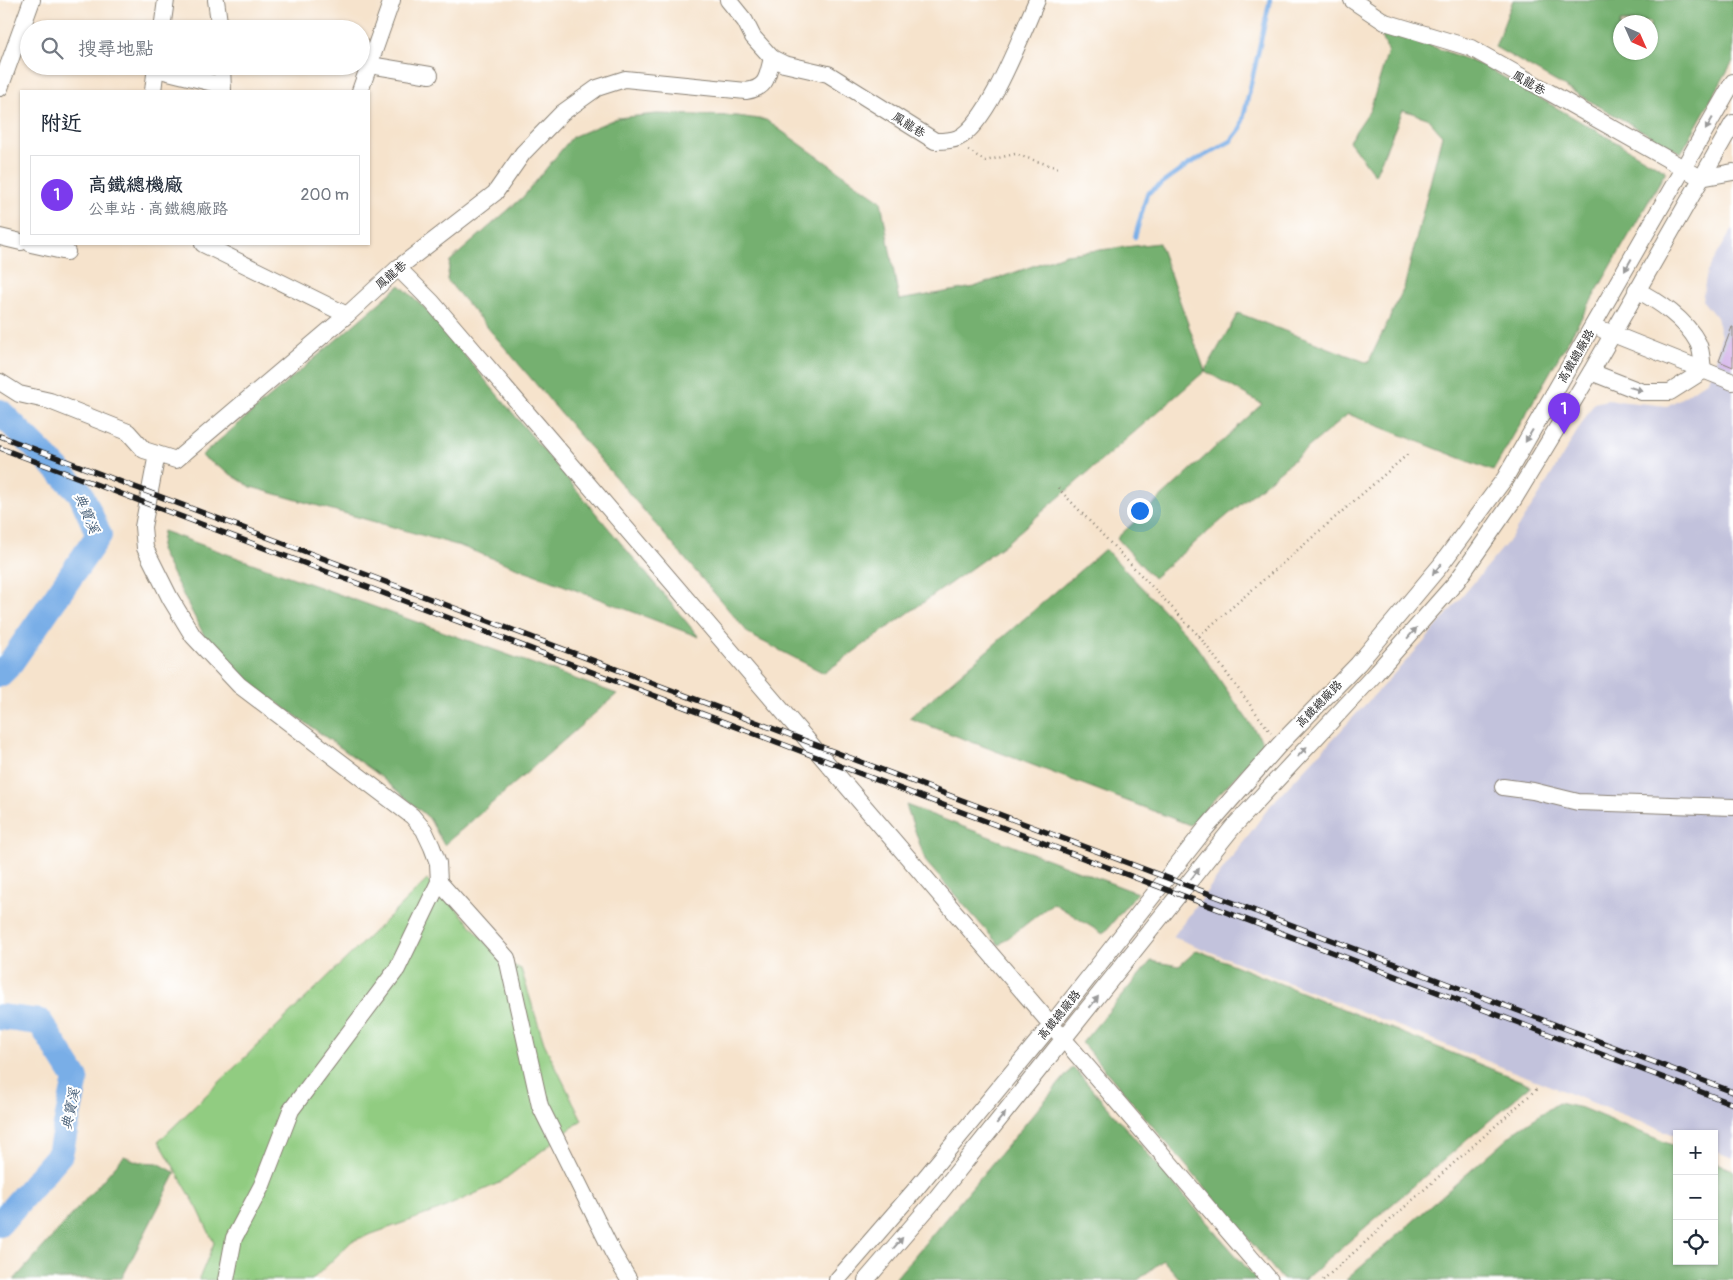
<!DOCTYPE html>
<html lang="zh-TW">
<head>
<meta charset="utf-8">
<style>
  :root { --surface:#fff; --page:#f6f6f7; --text:#1f2937; --muted:#747a83; --line:#e0e1e3; --accent:#7c3aed }
  body { margin:0; font-family:Pangolin,"LXGW WenKai TC",sans-serif; background:var(--page); color:var(--text) }
  .controls { position:absolute; right:15px; bottom:15px; display:grid; overflow:hidden; border-radius:0px; box-shadow:0 1px 4px #0004 }
  .controls button { width:45px; height:45px; display:grid; place-items:center; padding:0; border:0; border-bottom:1px solid var(--line); background:var(--surface); color:var(--text); font:25px sans-serif }
  .compass { position:absolute; left:1613px; top:15px; width:45px; height:45px; border-radius:50%; background:var(--surface); box-shadow:0 1px 4px #0004; rotate:135deg }
  .you { position:absolute; left:1139px; top:510px; width:18px; height:18px; margin:-12px; border:4px solid #fff; border-radius:50%; background:#1a73e8; box-shadow:0 0 0 8px #1a73e833 }
  .badge { display:grid; place-items:center; width:32px; height:32px; border-radius:50%; background:var(--accent); color:#fff; font-size:16px; font-weight:700 }
  .pin { position:absolute; translate:-50% -41px; filter:drop-shadow(0 1px 2px #0008) }
  .pin::after { content:''; position:absolute; top:26px; width:18px; height:15px; background:inherit; clip-path:polygon(0 0,100% 0,50% 100%) }
  .list { margin:0; padding:0; list-style:none }
  h2 { display:flex; justify-content:space-between; align-items:center; height:65px; margin:0; padding:0 20px; font-size:21px }
  h2 small { font-size:16px; font-weight:400; color:var(--muted) }
  .list li { display:grid; grid-template-columns:32px 1fr auto; gap:15px; align-items:center; box-sizing:border-box; height:80px; margin:0 10px 10px; padding:0 10px; border:1px solid var(--line); border-radius:0px }
  .list b { display:block; font-size:19px; white-space:nowrap }
  .list p { margin:0; font-size:16px; white-space:nowrap; color:var(--muted) }
  .list em { font-size:16px; font-style:normal; color:var(--muted) }
  .icon { flex:none; width:28px; height:28px; fill:none; stroke:currentColor; stroke-width:2; stroke-linecap:round; stroke-linejoin:round }
  .map { position:relative; flex:none; width:1733px; height:1280px; overflow:hidden }
  .search { position:absolute; background:var(--surface); box-shadow:0 1px 4px #0004; left:20px; top:20px; width:350px; height:55px; display:flex; align-items:center; gap:12px; box-sizing:border-box; padding:0 18px; border-radius:28px; color:var(--muted); font-size:19px }
  .panel { position:absolute; background:var(--surface); box-shadow:0 1px 4px #0004; left:20px; top:90px; width:350px; height:155px; border-radius:0px }
  .map>svg:first-child { display:block }
  .industrial { fill:#c2c2dc }
  .green { fill:#91cc81; stroke:#56744e }
  .forest { fill:#74b06f; stroke:#486646; fill-rule:evenodd }
  .lines { fill:none; stroke-linecap:round; stroke-linejoin:round }
  .stream { stroke:#79aee7; stroke-width:4.5 }
  .river { stroke:#79aee7; stroke-width:26 }
  .building { fill:#cea8e6 }
  .minor-casing { stroke:#898074; stroke-width:18 }
  .path { stroke:#898074; stroke-width:2.5; stroke-dasharray:1 4; stroke-linecap:butt }
  .minor { stroke:#fff; stroke-width:16 }
  .rail-casing { stroke:#1c1c1c; stroke-width:5.5 }
  .rail { stroke:#fff; stroke-width:4; stroke-dasharray:11; stroke-linecap:butt }
  .oneway { fill:#999 }
  .labels { text-anchor:middle; stroke-width:4; stroke-linejoin:round; paint-order:stroke }
  .street-label { font-size:12px; fill:#1c1c1c; stroke:#fff }
  .water-label { font-size:14px; font-style:italic; fill:#465e77; stroke:#fff }
</style>
</head>
<body>
<div class="map">
<svg width="1733" height="1280" viewBox="0 0 1733 1280">
  <rect width="100%" height="100%" fill="#fff"/>
  <filter id="ink" filterUnits="userSpaceOnUse"><feTurbulence type="fractalNoise" baseFrequency=".02" numOctaves="2"/><feDisplacementMap in="SourceGraphic" scale="10" xChannelSelector="R" yChannelSelector="G"/><feConvolveMatrix kernelMatrix="1 2 1 2 8 2 1 2 1" color-interpolation-filters="sRGB"/></filter>
  <filter id="wash" filterUnits="userSpaceOnUse"><feTurbulence type="fractalNoise" baseFrequency=".0096" numOctaves="4" result="noise"/><feDisplacementMap in="SourceGraphic" scale="20" xChannelSelector="R" yChannelSelector="G"/><feGaussianBlur stdDeviation="1.12" result="paint"/><feColorMatrix in="noise" values="0 0 0 0 0 0 0 0 0 0 0 0 0 0 0 0 0 1.4 0 .05"/><feComposite in="paint" operator="in"/></filter>
  <g filter="url(#wash)">
    <rect width="100%" height="100%" fill="#f6e3cc"/>
    <polygon class="industrial" points="1733,228 1733,1158 1714,1151 1714,1134 1677,1134 1677,1136 1173,937 1270,806 1423,643 1507,543 1537,499 1594,403 1607,400 1667,406 1685,396 1708,380 1716,360 1721,336 1716,317 1702,300 1707,272"/>
    <polygon class="green" points="427,880 443,893 500,959 521,969 544,1043 582,1120 501,1182 439,1210 352,1241 312,1280 200,1280 199,1279 214,1243 198,1209 159,1141"/>
    <g class="forest">
      <path d="M1513 0H1733V61L1681 153 1495 47ZM1620 22H1650V52H1620Z"/>
      <polygon points="1377,25 1486,67 1666,171 1493,471 1348,414 1153,578 1117,538 1262,404 1205,371 1004,545 824,673 750,635 447,280 450,261 523,197 572,137 617,118 657,114 737,116 766,120 881,201 899,300 974,287 1066,254 1159,243 1205,371 1238,313 1368,363 1404,288 1442,135 1427,118 1403,110 1375,175 1349,141 1370,110 1388,51"/>
      <polygon points="400,285 427,310 699,637 460,546 251,487 201,456"/>
      <polygon points="163,531 617,694 444,845 429,818 375,772 245,680 207,641 160,550"/>
      <polygon points="1105,549 1192,640 1265,745 1190,825 909,718"/>
      <polygon points="906,805 1137,893 1103,934 1053,903 999,945 926,862"/>
      <polygon points="1197,950 1531,1085 1304,1280 1283,1280 1082,1043 1151,961 1179,966"/>
      <polygon points="1073,1067 1257,1280 1181,1280 1163,1260 1138,1280 894,1280"/>
      <polygon points="1558,1103 1582,1108 1677,1147 1677,1261 1714,1261 1714,1162 1733,1170 1733,1280 1346,1280 1517,1130"/>
      <polygon points="124,1156 139,1162 158,1163 176,1173 122,1278 14,1280"/>
    </g>
    <g class="lines">
      <polyline class="stream" points="1135,237 1147,194 1189,164 1231,141 1241,128 1270,0"/>
      <g class="river">
        <polyline points="0,412 80,492 99,535 9,665 0,674"/>
        <polyline points="0,1017 40,1022 76,1079 60,1154 0,1223"/>
      </g>
    </g>
    <g id="blocks">
      <polygon class="building" points="1732,327 1733,327 1733,367 1719,361"/>
    </g>
  </g>
  <g filter="url(#ink)">
    <use href="#blocks" fill-opacity="0" stroke="#898074" stroke-width="1"/>
    <g class="lines">
      <g class="minor-casing">
        <g id="minor">
          <polyline points="216,0 220,29"/>
          <path d="M728 0 745 21 753 37 772 58 784 64 828 74 935 141C942 141 951 141 958 138 989 123 1022 33 1037 0"/>
          <polyline points="1352,0 1385,22 1471,48 1701,178 1733,172"/>
          <polyline points="162,29 166,0"/>
          <polyline points="370,65 430,75"/>
          <polyline points="222,66 223,91"/>
          <polyline points="156,69 221,85"/>
          <polyline points="0,88 32,0"/>
          <polyline points="153,91 156,66"/>
          <polyline points="360,91 392,0"/>
          <polyline points="0,237 21,242"/>
          <polyline points="31,244 67,252"/>
          <polyline points="203,244 347,315"/>
          <polyline points="398,268 432,302 1270,1280"/>
          <polyline points="1603,330 1733,382"/>
          <path d="M1591 372 1642 392H1670L1703 371C1702 362 1702 351 1698 343 1686 320 1659 301 1636 290"/>
          <path d="M0 382 19 394 50 401 128 432 144 450 176 460 347 315 398 268 495 193 523 153 562 113 597 88 625 79 746 91C768 88 767 76 772 58"/>
          <polyline points="157,454 143,527 145,548 170,598 193,636 239,685 412,816 424,830 432,847 438,863 439,882 397,969 291,1110 262,1185 234,1238 226,1280"/>
          <polyline points="1503,787 1533,791 1578,802 1733,807"/>
          <polyline points="439,882 507,958 540,1106 613,1253 629,1280"/>
          <polyline points="837,1280 915,1190 1052,1024 1206,828 1280,744 1358,664 1440,566 1505,478 1733,82"/>
          <polyline points="866,1280 933,1202 1233,827 1376,673 1457,581 1514,499 1591,372 1733,123"/>
        </g>
      </g>
      <g class="path">
        <polyline points="968,150 985,161 1015,154 1061,169"/>
        <polyline points="1058,488 1199,636 1271,733"/>
        <polyline points="1199,636 1408,454"/>
        <polyline points="1323,1280 1539,1087"/>
      </g>
      <use href="#minor" class="minor"/>
      <g class="rail-casing">
        <g id="rail">
          <polyline points="0,436 1733,1092"/>
          <polyline points="0,448 1733,1104"/>
        </g>
      </g>
      <use href="#rail" class="rail"/>
    </g>
    <defs><path id="oneway-solid" d="M-6-.8H1V-3.2L6.5 0L1 3.2V.8H-6Z" transform="scale(1.25)"/></defs>
    <g class="oneway">
      <use href="#oneway-solid" transform="translate(1709 124) rotate(120)"/>
      <use href="#oneway-solid" transform="translate(1628 265) rotate(119)"/>
      <use href="#oneway-solid" transform="translate(1636 389) rotate(18)"/>
      <use href="#oneway-solid" transform="translate(1529 436) rotate(121)"/>
      <use href="#oneway-solid" transform="translate(1437 569) rotate(129)"/>
      <use href="#oneway-solid" transform="translate(1412 633) rotate(-49)"/>
      <use href="#oneway-solid" transform="translate(1302 752) rotate(-47)"/>
      <use href="#oneway-solid" transform="translate(1195 874) rotate(-52)"/>
      <use href="#oneway-solid" transform="translate(1094 1002) rotate(-52)"/>
      <use href="#oneway-solid" transform="translate(1001 1118) rotate(-51)"/>
      <use href="#oneway-solid" transform="translate(898 1243) rotate(-49)"/>
    </g>
  </g>
  <g class="labels">
    <g class="street-label">
      <text transform="translate(1529 83) rotate(29)" y="4">鳳龍巷</text>
      <text transform="translate(909 125) rotate(32)" y="4">鳳龍巷</text>
      <text transform="translate(391 275) rotate(-41)" y="4">鳳龍巷</text>
      <text transform="translate(1576 356) rotate(-60)" y="4">高鐵總廠路</text>
      <text transform="translate(1319 704) rotate(-46)" y="4">高鐵總廠路</text>
      <text transform="translate(1059 1015) rotate(-51)" y="4">高鐵總廠路</text>
    </g>
    <g class="water-label">
      <text transform="translate(87 513) rotate(67)" y="5">典寶溪</text>
      <text transform="translate(70 1109) rotate(-78)" y="5">典寶溪</text>
    </g>
  </g>
</svg>
<div class="controls">
<button>+</button>
<button>−</button>
<button><svg class="icon" aria-label="locate" viewBox="0 0 24 24"><circle cx="12" cy="12" r="6"/><path d="M12 2v4M12 18v4M2 12h4M18 12h4"/></svg></button>
</div>
<svg class="compass" viewBox="-18 -18 36 36"><path d="M0-13l5 13h-10z" fill="#e53935"/><path d="M0 13l5-13h-10z" fill="#747a83"/></svg>
<div class="you"></div>
<div class="pin badge" style="left:1564px;top:434px">1</div>
<div class="search"><svg class="icon" aria-label="search" viewBox="0 0 24 24"><circle cx="10" cy="10" r="6"/><path d="M15 15l6 6"/></svg>搜尋地點</div>
<section class="panel">
<h2>附近<small></small></h2>
<ul class="list">
<li><span class="badge">1</span><div><b>高鐵總機廠</b><p>公車站 · 高鐵總廠路</p></div><em>200 m</em></li>
</ul>
</section>
</div>
</body>
</html>
